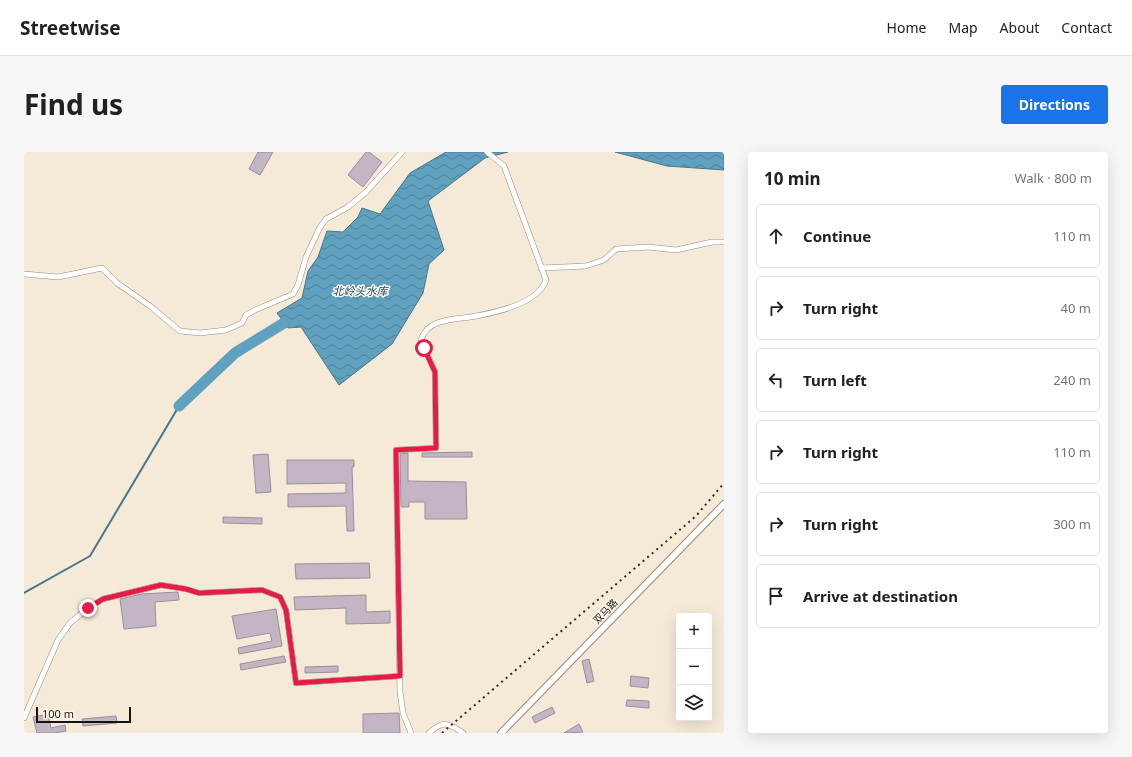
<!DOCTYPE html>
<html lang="en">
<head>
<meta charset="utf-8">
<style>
  :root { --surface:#fff; --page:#f6f6f6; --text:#202124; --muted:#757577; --line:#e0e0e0; --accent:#1a73e8 }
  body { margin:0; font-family:"Noto Sans","Noto Sans SC",sans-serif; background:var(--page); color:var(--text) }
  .controls { position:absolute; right:12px; bottom:12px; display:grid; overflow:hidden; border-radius:4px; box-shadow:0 4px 16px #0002 }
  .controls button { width:36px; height:36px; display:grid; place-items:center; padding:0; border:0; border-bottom:1px solid var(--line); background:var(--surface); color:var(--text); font:20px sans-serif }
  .scale { position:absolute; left:12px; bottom:10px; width:95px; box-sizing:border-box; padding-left:4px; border:2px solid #17130d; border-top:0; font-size:11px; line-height:14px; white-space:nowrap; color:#17130d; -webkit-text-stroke:3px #fef7ed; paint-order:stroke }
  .stop { position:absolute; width:12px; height:12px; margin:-9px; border:3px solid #e11d48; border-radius:50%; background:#fff }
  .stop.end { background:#e11d48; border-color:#fff; box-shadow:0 1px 4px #0008 }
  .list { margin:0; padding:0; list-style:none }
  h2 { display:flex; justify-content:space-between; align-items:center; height:52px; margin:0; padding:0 16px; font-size:17px }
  h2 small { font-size:13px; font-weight:400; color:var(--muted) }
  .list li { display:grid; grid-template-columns:26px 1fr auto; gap:12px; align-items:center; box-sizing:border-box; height:64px; margin:0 8px 8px; padding:0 8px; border:1px solid var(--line); border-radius:4px }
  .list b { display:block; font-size:15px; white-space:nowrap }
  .list em { font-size:13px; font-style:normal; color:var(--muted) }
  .icon { flex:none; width:22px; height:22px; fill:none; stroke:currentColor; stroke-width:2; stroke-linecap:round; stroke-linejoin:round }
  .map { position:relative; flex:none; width:700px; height:581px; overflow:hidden; border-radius:4px }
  header { display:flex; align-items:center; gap:24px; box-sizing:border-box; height:56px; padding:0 20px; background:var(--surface); border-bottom:1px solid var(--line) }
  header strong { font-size:19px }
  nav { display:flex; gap:22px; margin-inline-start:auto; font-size:14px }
  .intro { display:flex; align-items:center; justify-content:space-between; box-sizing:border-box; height:96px; padding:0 24px }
  h1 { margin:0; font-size:28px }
  .button { padding:10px 18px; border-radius:4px; background:var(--accent); color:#fff; font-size:14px; font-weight:700 }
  main { display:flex; gap:24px; padding:0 24px }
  aside { flex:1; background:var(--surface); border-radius:4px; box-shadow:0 4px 16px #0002 }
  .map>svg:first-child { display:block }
  .water { fill:url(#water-waves); stroke:#49768a }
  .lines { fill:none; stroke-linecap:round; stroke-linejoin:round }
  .stream { stroke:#49768a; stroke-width:2 }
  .river { stroke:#5fa1bf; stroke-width:11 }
  .building { fill:#c2b6c5; stroke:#9a8e9d }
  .minor-casing { stroke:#978c7c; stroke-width:6 }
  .tertiary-casing { stroke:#978c7c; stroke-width:8 }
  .minor { stroke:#fff; stroke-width:5 }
  .tertiary { stroke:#fff; stroke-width:6 }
  .rail { stroke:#312c25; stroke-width:2; stroke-dasharray:2 4; stroke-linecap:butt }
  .route { stroke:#e11d48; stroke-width:5 }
  .labels { text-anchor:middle; stroke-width:3; stroke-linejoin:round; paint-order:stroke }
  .street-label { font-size:10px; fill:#17130d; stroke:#fef7ed }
  .water-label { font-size:11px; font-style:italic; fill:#1d5268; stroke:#fef7ed }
</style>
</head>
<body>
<header>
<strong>Streetwise</strong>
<nav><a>Home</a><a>Map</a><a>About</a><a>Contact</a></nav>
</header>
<div class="intro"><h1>Find us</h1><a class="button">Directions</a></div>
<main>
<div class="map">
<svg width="700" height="581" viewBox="0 0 700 581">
  <defs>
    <pattern id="water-waves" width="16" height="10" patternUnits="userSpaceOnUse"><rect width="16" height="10" fill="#5fa1bf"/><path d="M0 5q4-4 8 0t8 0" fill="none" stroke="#4d829a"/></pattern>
  </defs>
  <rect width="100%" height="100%" fill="#f5e9d8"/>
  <g class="water">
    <polygon points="422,0 484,0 461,6 404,49 420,98 405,112 399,141 368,192 315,233 277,175 264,176 253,161 278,146 284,119 294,105 303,79 319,80 334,65 338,56 356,62 386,21"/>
    <polygon points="591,0 700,0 700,18 643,14"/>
  </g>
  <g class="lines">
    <polyline class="stream" points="0,441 66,404 155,254"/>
    <polyline class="river" points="155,254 211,201 260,171"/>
  </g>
  <g class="building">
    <polygon points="234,0 249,0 236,23 225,17"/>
    <polygon points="342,0 345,0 358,10 339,35 324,23"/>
    <polygon points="448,300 448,305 398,305 398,301"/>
    <polygon points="384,301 384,329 442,330 443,367 401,367 401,350 385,350 385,355 377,355 376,302"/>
    <polygon points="244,302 247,340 232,341 229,303"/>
    <polygon points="263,308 330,308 330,315 328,315 330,379 323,379 322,354 264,355 264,342 322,341 322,331 263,332"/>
    <polygon points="199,365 238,366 238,372 199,371"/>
    <polygon points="345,411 346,426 272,427 271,412"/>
    <polygon points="154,440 155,448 131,450 132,474 100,477 96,447 117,442"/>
    <polygon points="342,443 342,460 366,459 366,471 322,472 322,456 271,458 270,445"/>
    <polygon points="252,457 258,494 215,502 214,496 248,489 246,481 213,487 208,464"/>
    <polygon points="260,504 262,510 217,518 216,512"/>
    <polygon points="565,507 570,529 563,531 558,509"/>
    <polygon points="314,514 314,520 281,521 281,515"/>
    <polygon points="607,524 625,526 624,536 606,534"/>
    <polygon points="603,548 625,549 625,556 602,554"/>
    <polygon points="528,555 531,561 511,571 508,565"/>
    <polygon points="375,561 376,581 339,581 339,562"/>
    <polygon points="24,562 27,576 41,573 42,579 30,581 13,581 9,565"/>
    <polygon points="92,564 93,571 59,574 58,567"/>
    <polygon points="555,572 559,580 540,581"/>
  </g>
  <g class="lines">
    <g class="minor-casing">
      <g id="minor">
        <polyline points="517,116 562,114 580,108 592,97 624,95 652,98 688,90 700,90"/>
        <polyline points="0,122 34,125 78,116 93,131 126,154 156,179 176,181 202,178 218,171 222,163 231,158 269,142 274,133 282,105 296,75 302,67 324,55 342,40 378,0"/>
        <polyline points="0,566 34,488 46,471 64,456 79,447 137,433 162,437 175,441 238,438 256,445 262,458 272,531 376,524"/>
        <path d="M387 581 379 561 376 540 372 298 412 296 411 220 397 188C404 165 432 168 452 164 474 160 515 151 522 128L480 14 463 0"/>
        <path d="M405 581C419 568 425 571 439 581"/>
      </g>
    </g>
    <g class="tertiary-casing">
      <polyline id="tertiary" points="477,581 700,352"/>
    </g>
    <use href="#minor" class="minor"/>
    <use href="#tertiary" class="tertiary"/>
    <polyline class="rail" points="418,581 672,364 700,331"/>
  </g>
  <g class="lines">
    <polyline class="route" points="64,456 79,447 137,433 162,437 175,441 238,438 256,445 262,458 272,531 376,524 372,298 412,296 411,220 400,196"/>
  </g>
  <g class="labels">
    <g class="street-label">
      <text transform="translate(581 459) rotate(-46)" y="4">双马路</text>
    </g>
    <g class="water-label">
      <text x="336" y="143">北岭头水库</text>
    </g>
  </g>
</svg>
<div class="controls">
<button>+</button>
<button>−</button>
<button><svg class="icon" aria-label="layers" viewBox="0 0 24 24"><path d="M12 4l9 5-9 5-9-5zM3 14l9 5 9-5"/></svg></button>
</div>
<div class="scale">100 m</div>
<div class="stop" style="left:400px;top:196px"></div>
<div class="stop end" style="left:64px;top:456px"></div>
</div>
<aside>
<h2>10 min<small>Walk · 800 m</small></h2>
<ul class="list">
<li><svg class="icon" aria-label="ahead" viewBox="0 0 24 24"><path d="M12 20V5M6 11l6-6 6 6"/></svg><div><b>Continue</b></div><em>110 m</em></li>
<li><svg class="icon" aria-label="right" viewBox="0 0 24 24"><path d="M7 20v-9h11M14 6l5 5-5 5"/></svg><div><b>Turn right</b></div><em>40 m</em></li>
<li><svg class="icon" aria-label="left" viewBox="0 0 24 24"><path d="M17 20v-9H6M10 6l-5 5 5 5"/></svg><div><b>Turn left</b></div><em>240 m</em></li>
<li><svg class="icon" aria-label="right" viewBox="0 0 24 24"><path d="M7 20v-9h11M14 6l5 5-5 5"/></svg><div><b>Turn right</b></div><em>110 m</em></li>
<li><svg class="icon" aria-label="right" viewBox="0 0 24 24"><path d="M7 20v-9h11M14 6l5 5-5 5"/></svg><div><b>Turn right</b></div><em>300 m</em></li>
<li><svg class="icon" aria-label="arrive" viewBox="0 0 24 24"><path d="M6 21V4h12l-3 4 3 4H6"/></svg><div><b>Arrive at destination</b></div></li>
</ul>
</aside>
</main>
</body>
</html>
